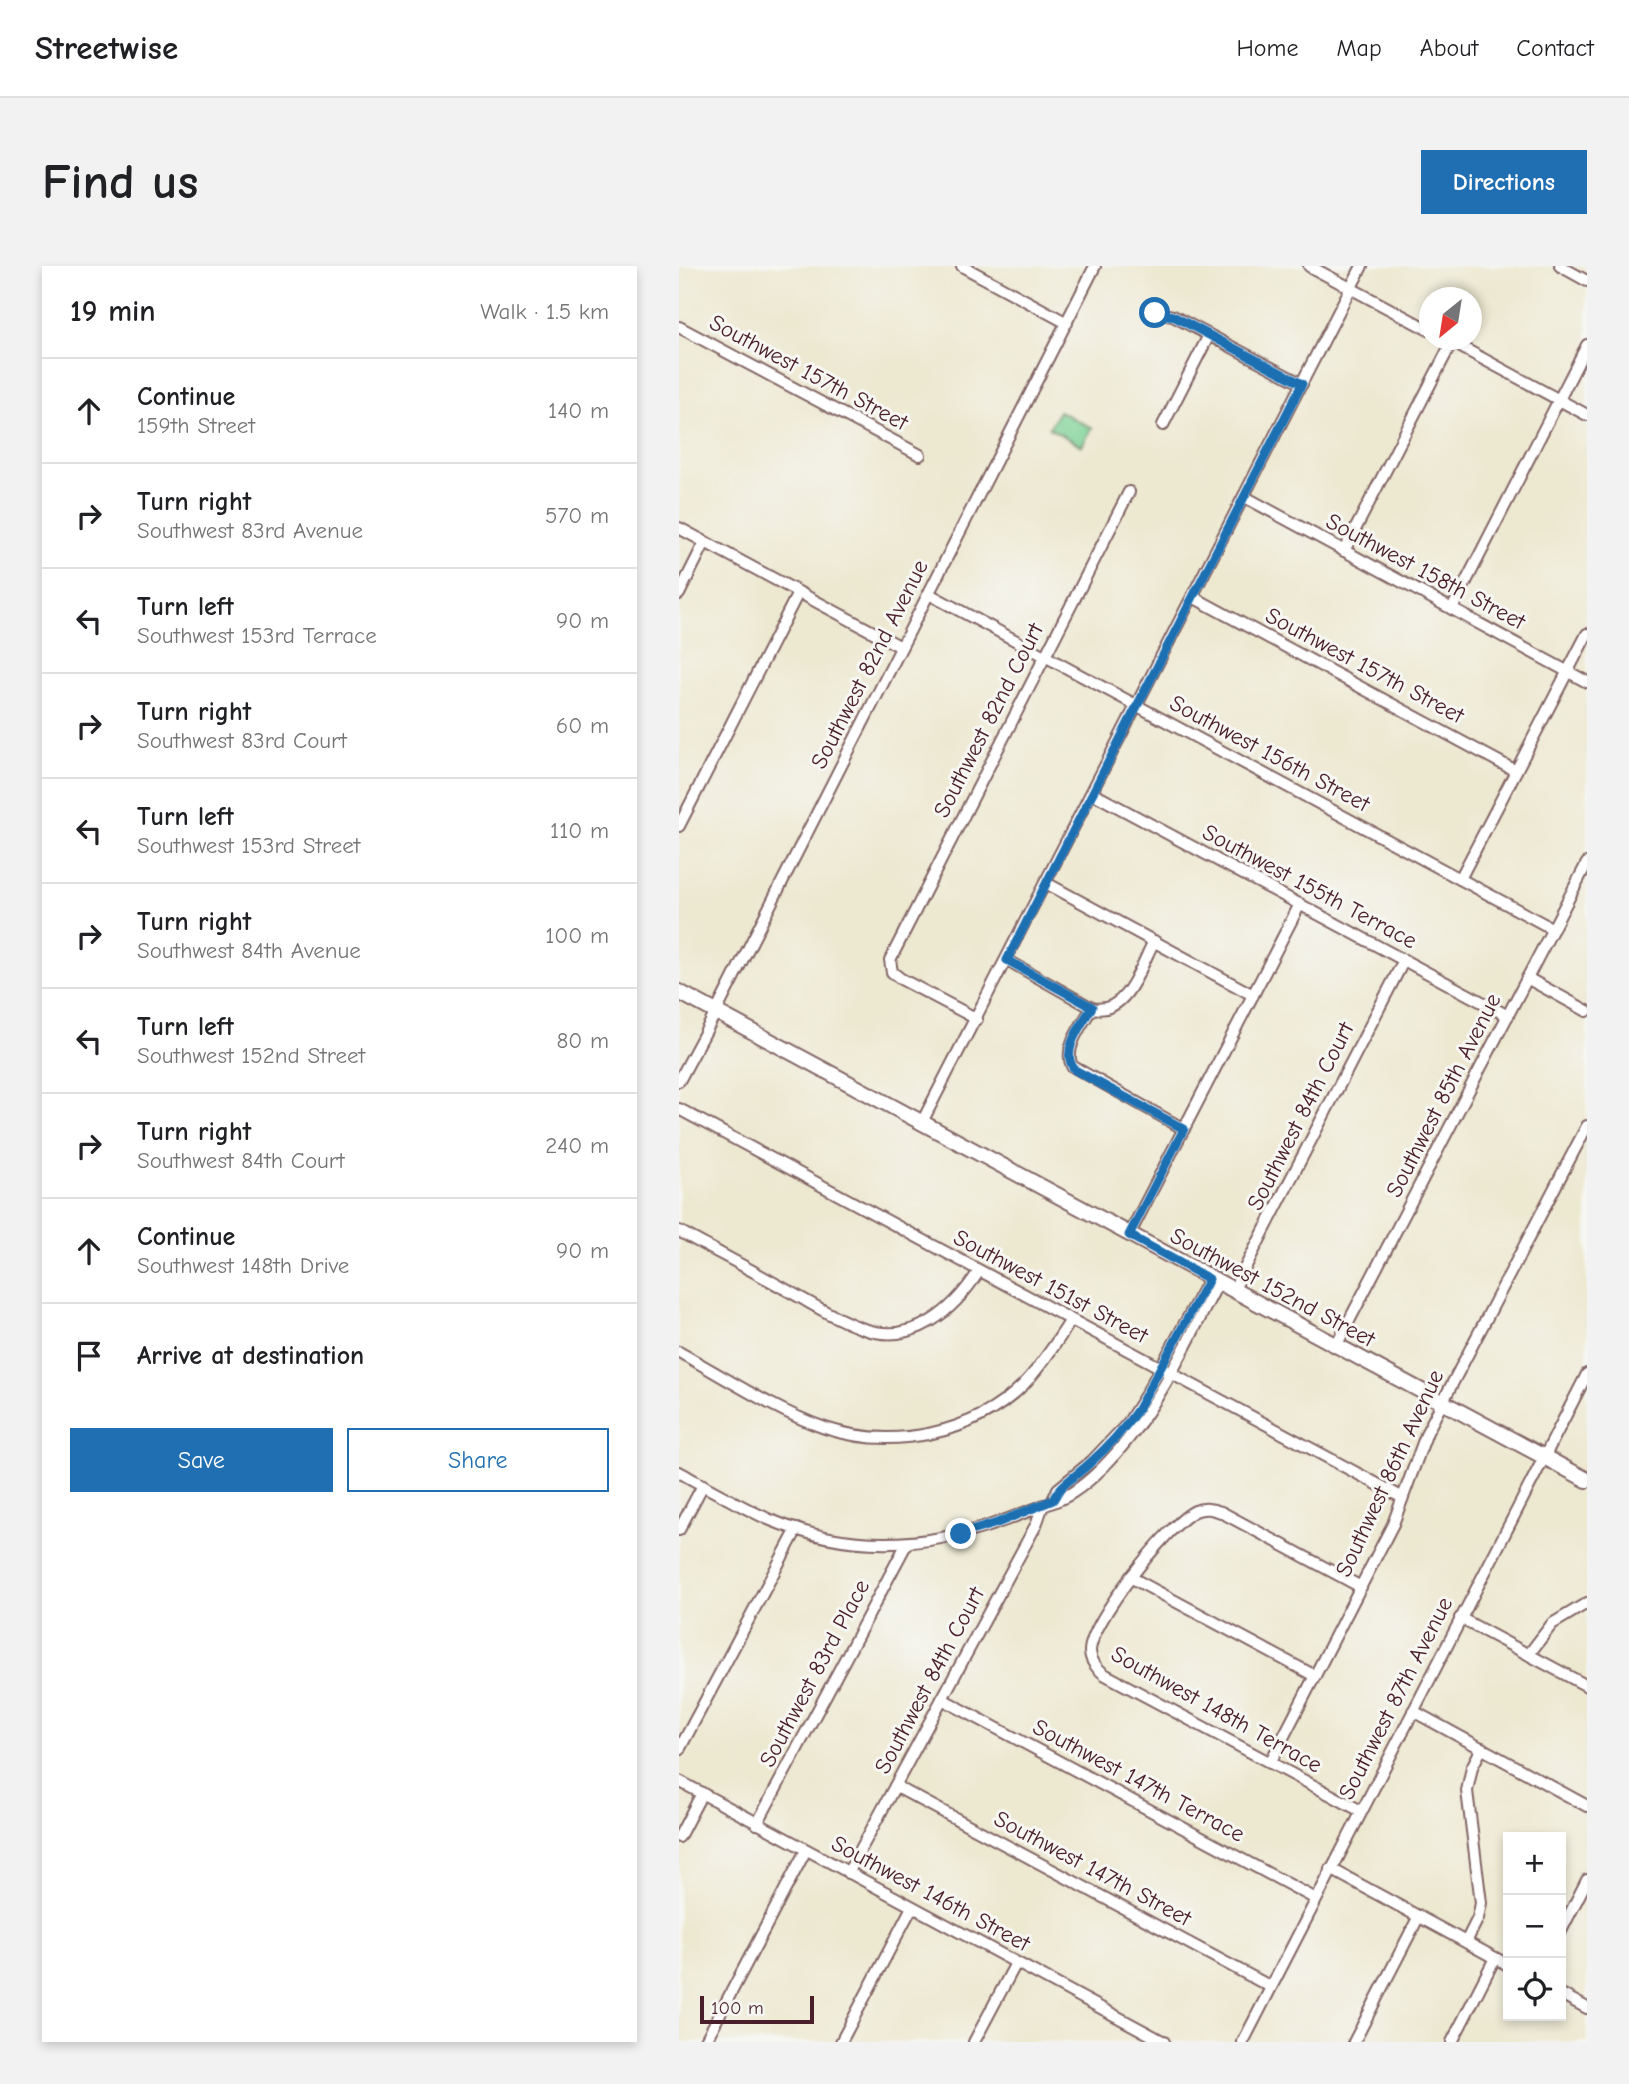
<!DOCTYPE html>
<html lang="en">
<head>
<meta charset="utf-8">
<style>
  :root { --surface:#fff; --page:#f2f2f2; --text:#202124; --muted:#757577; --line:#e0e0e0; --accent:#1f6fb2 }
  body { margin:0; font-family:"Comic Neue",sans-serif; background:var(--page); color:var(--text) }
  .controls { position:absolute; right:21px; bottom:21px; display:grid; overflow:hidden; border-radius:0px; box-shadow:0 4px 10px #0003 }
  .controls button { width:63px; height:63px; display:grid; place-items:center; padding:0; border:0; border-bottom:2px solid var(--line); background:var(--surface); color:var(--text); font:35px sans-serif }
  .compass { position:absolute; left:740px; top:21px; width:63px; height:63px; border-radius:50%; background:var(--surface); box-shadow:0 4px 10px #0003; rotate:210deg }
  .scale { position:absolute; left:21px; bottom:18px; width:114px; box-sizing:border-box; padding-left:7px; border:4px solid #4a1f2b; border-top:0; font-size:19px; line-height:24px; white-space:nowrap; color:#4a1f2b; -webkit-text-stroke:5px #f6f6f2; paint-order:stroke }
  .stop { position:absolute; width:21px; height:21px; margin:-16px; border:5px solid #1f6fb2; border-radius:50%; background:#fff }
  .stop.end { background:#1f6fb2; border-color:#fff; box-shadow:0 2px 7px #0008 }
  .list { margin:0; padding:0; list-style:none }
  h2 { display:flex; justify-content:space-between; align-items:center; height:91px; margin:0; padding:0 28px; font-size:30px }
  h2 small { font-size:23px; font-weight:400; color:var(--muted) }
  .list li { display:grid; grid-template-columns:46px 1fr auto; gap:21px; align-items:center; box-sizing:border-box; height:105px; padding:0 28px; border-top:2px solid var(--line) }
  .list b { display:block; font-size:26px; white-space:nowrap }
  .list p { margin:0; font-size:23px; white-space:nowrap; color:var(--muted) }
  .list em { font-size:23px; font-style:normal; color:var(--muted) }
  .actions { display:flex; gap:14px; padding:21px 28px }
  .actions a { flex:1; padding:16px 0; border:2px solid var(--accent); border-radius:0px; text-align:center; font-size:24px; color:var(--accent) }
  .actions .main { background:var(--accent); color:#fff }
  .icon { flex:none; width:38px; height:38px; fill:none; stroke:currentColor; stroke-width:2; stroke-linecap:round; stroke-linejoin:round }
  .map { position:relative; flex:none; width:908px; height:1776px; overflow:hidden; border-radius:0px }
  header { display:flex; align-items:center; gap:42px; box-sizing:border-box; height:98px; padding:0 35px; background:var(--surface); border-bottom:2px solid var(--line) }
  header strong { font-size:33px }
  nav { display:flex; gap:38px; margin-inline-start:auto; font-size:24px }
  .intro { display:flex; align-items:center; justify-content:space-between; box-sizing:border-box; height:168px; padding:0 42px }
  h1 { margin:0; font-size:49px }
  .button { padding:18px 32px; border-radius:0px; background:var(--accent); color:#fff; font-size:24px; font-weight:700 }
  main { display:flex; gap:42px; padding:0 42px }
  aside { flex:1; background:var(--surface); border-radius:0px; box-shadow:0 4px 10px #0003 }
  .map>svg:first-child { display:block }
  .green { fill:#7cd194; stroke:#637860; stroke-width:2 }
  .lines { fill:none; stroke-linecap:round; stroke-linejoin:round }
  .minor-casing { stroke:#836565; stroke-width:14 }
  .major-casing { stroke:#836565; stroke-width:18 }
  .minor { stroke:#fff; stroke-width:10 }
  .major { stroke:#fff; stroke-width:14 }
  .route { stroke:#1f6fb2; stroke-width:9 }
  .labels { text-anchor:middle; stroke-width:6; stroke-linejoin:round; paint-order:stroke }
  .street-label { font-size:23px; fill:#4a1f2b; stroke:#f6f6f2 }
</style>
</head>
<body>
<header>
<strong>Streetwise</strong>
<nav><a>Home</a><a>Map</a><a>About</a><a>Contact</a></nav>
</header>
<div class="intro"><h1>Find us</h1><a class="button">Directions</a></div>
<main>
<aside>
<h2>19 min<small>Walk · 1.5 km</small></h2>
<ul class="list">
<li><svg class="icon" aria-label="ahead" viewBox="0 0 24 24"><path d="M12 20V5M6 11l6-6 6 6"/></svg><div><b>Continue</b><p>159th Street</p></div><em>140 m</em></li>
<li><svg class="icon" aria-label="right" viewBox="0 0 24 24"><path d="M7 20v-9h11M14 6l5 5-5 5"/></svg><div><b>Turn right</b><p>Southwest 83rd Avenue</p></div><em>570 m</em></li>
<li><svg class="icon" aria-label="left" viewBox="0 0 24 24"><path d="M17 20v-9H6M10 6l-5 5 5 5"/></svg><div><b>Turn left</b><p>Southwest 153rd Terrace</p></div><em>90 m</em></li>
<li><svg class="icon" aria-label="right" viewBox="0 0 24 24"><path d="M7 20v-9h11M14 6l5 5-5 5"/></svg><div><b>Turn right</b><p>Southwest 83rd Court</p></div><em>60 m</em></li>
<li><svg class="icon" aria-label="left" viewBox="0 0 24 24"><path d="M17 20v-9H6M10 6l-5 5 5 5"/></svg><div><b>Turn left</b><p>Southwest 153rd Street</p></div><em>110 m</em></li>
<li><svg class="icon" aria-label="right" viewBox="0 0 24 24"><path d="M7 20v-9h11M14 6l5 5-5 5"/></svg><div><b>Turn right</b><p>Southwest 84th Avenue</p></div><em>100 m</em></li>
<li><svg class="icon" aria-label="left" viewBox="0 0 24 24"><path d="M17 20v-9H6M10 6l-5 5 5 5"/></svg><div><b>Turn left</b><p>Southwest 152nd Street</p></div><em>80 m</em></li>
<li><svg class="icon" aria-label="right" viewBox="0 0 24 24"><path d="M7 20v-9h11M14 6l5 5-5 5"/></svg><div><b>Turn right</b><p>Southwest 84th Court</p></div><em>240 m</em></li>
<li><svg class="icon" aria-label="ahead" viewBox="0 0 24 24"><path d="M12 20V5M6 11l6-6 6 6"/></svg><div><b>Continue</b><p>Southwest 148th Drive</p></div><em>90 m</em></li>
<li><svg class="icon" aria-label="arrive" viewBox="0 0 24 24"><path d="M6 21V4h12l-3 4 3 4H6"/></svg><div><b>Arrive at destination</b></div></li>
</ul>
<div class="actions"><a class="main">Save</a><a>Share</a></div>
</aside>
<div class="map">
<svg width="908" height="1776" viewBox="0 0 908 1776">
  <rect width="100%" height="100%" fill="#f6f6f2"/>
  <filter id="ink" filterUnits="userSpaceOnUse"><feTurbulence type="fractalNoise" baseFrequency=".0143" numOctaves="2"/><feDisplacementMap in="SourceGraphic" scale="14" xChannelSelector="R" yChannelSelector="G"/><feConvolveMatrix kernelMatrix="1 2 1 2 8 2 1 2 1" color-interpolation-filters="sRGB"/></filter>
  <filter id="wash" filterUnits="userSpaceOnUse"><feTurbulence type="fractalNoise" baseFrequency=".00686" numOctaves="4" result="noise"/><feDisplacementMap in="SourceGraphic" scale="28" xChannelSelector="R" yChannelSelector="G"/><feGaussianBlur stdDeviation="1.57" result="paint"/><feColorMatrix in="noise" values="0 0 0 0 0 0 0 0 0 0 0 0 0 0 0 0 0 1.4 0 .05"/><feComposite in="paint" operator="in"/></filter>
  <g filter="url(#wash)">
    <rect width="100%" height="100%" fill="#ede8d0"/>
    <polygon class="green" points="380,145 413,162 403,180 370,162"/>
  </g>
  <g filter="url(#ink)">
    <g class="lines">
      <g class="minor-casing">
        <g id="minor">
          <polyline points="283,0 388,57"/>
          <polyline points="630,0 750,64"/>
          <polyline points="881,0 908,15"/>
          <polyline points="476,47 494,50 623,118"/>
          <polyline points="0,61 241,189"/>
          <polyline points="769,74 908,149"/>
          <polyline points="484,159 530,69"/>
          <polyline points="566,231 908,416"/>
          <polyline points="0,262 222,381"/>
          <polyline points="665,285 773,76"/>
          <polyline points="0,328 26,276"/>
          <polyline points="250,328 874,663"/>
          <polyline points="514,331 837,505"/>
          <polyline points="773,343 908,79"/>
          <polyline points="413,527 829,750"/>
          <polyline points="0,560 119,327"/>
          <polyline points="781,613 908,368"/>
          <polyline points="367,617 574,729"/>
          <path d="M328 694 413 742C448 750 462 699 475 675"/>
          <polyline points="848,712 908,745"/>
          <path d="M413 742C404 757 384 782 393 800L505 863"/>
          <polyline points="298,753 222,713 213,706 211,694 450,226"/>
          <polyline points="0,815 37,746 416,0"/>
          <polyline points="0,843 724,1232"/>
          <polyline points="242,858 683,0"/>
          <path d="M0 965C38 986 76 1006 113 1027 137 1040 160 1055 185 1063 235 1080 275 1044 300 1005"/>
          <polyline points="450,969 621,638"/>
          <polyline points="554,1025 725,694"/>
          <polyline points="657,1080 908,597"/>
          <path d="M0 1086C45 1111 99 1146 146 1162 213 1184 295 1169 345 1118 363 1099 378 1076 392 1054"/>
          <path d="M0 1206C29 1222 59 1239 89 1253 169 1287 252 1283 332 1252 348 1245 372 1238 386 1231 410 1218 432 1194 449 1173 486 1127 511 1070 539 1017"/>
          <polyline points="374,1234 379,1223 413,1195 449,1157 466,1130 530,1013"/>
          <polyline points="0,1264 24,1219"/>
          <polyline points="451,1311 636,1410"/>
          <path d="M682 1321 542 1246C533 1243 525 1241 516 1245 490 1257 410 1357 411 1386 412 1396 418 1402 425 1408L682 1545"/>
          <polyline points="781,1352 908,1420"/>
          <polyline points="850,1388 873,1358 908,1337"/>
          <polyline points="263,1433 637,1633"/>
          <polyline points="734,1445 908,1540"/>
          <polyline points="0,1484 118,1263"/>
          <polyline points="591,1497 714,1258 748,1166 908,860"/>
          <polyline points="0,1515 485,1776"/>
          <polyline points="216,1520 592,1721"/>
          <polyline points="78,1558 228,1277"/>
          <polyline points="0,1571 23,1527"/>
          <polyline points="652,1603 829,1699"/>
          <polyline points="169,1607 357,1259 364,1239"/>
          <polyline points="882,1665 908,1614"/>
          <polyline points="787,1676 799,1652 802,1637 788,1525 793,1501 803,1482"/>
          <polyline points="882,1728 908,1742"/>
          <polyline points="26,1776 127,1584"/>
          <polyline points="162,1776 233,1641"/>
          <polyline points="295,1776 337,1697"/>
          <polyline points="564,1776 908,1108"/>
          <polyline points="675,1776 740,1650"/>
          <polyline points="773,1776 816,1692"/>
        </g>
      </g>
      <g class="major-casing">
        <polyline id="major" points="0,726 908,1214"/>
      </g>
      <use href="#minor" class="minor"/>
      <use href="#major" class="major"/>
    </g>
  </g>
  <g class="lines" filter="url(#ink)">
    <path class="route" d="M282 1268 318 1257 374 1234C382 1217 399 1209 412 1196 430 1180 446 1162 459 1143L530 1013 450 969 505 863 396 804C380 786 403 758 413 741L328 694 623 118 494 50 476 47"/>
  </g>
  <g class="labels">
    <g class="street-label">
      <text transform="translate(130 106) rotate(28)" y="8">Southwest 157th Street</text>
      <text transform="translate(747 305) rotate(28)" y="8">Southwest 158th Street</text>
      <text transform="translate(190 398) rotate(-63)" y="8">Southwest 82nd Avenue</text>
      <text transform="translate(686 399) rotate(28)" y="8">Southwest 157th Street</text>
      <text transform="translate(309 454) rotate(-63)" y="8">Southwest 82nd Court</text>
      <text transform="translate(591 487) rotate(28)" y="8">Southwest 156th Street</text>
      <text transform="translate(631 620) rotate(28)" y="8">Southwest 155th Terrace</text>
      <text transform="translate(764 829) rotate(-63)" y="8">Southwest 85th Avenue</text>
      <text transform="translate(621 850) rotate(-63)" y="8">Southwest 84th Court</text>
      <text transform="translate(372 1020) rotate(28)" y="8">Southwest 151st Street</text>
      <text transform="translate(594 1021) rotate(28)" y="8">Southwest 152nd Street</text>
      <text transform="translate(710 1207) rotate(-65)" y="8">Southwest 86th Avenue</text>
      <text transform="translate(135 1407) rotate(-62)" y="8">Southwest 83rd Place</text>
      <text transform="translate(250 1414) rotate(-62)" y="8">Southwest 84th Court</text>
      <text transform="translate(716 1432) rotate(-63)" y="8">Southwest 87th Avenue</text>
      <text transform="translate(538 1443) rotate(29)" y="8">Southwest 148th Terrace</text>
      <text transform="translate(460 1514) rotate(28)" y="8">Southwest 147th Terrace</text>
      <text transform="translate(414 1602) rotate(28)" y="8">Southwest 147th Street</text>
      <text transform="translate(252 1627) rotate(28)" y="8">Southwest 146th Street</text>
    </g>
  </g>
</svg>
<div class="controls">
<button>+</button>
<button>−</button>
<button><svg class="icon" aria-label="locate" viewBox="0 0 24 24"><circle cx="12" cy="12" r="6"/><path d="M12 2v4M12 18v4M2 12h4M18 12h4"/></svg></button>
</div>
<svg class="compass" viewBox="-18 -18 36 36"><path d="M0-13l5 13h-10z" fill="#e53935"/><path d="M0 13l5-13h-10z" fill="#757577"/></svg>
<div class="scale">100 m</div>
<div class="stop" style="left:476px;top:47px"></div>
<div class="stop end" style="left:282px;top:1268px"></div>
</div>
</main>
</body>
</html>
